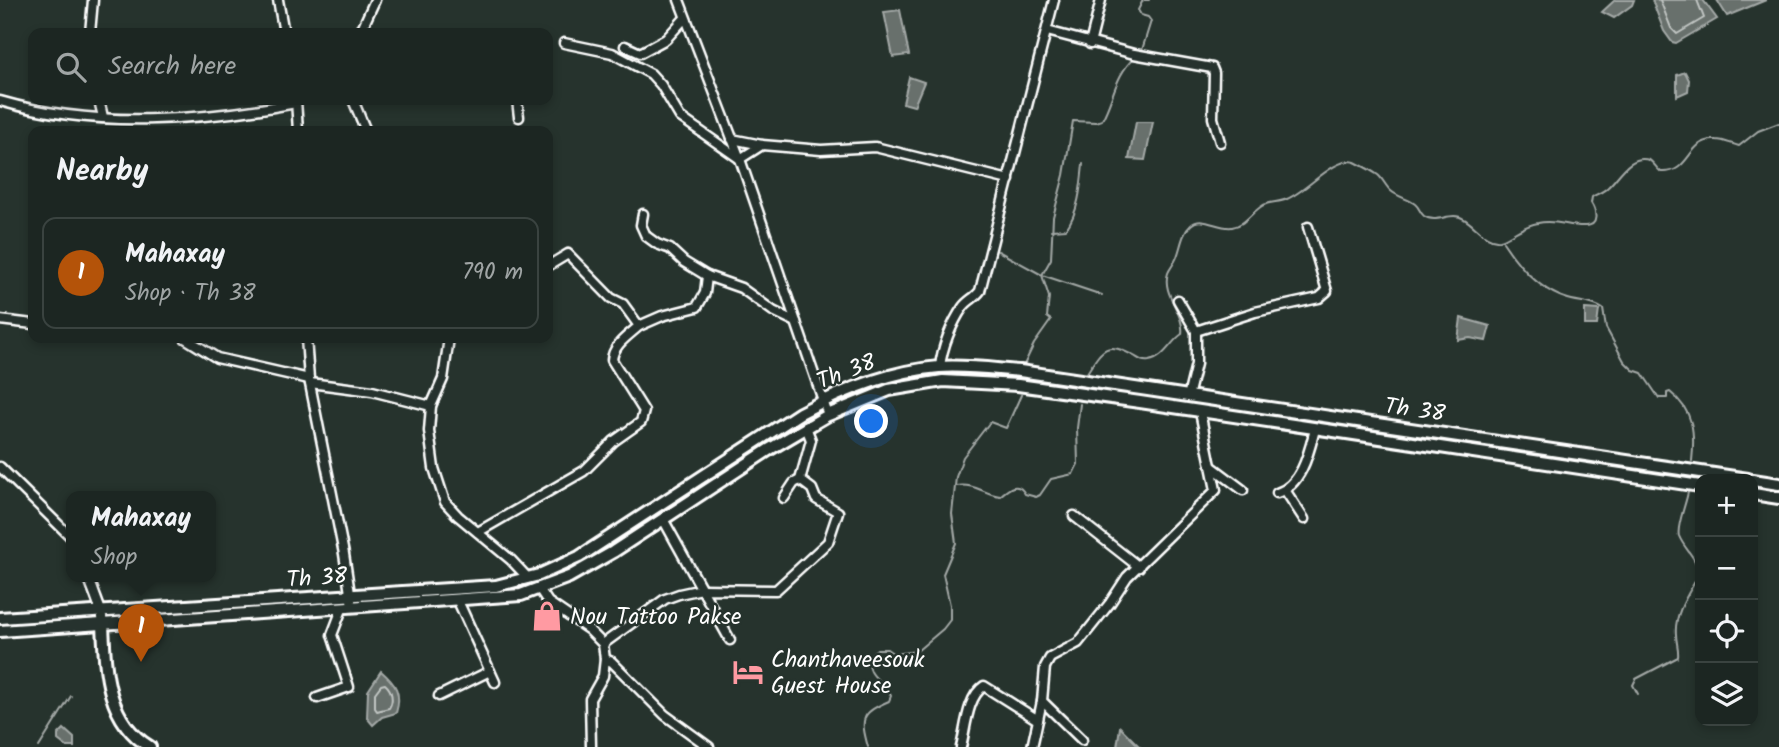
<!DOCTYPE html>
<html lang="en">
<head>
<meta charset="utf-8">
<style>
  :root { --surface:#1c2622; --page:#252e2a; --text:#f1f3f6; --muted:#a0a5a5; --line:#3a4340; --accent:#b45309 }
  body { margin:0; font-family:Kalam,sans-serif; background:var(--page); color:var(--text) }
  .controls { position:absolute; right:21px; bottom:21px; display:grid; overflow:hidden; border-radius:14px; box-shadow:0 4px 10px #0003 }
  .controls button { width:63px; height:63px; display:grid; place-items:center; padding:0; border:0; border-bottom:2px solid var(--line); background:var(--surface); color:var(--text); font:35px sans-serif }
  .you { position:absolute; left:872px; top:422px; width:24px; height:24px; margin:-18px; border:5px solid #fff; border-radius:50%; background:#1a73e8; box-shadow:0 0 0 10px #1a73e833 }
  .badge { display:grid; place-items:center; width:46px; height:46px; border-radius:50%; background:var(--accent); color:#fff; font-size:23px; font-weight:700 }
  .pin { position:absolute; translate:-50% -58px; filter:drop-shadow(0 2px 4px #0008) }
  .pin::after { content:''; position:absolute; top:37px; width:24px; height:21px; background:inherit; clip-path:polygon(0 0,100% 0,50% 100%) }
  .popup { position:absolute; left:66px; top:491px; width:150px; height:91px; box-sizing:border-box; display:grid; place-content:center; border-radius:14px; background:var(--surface); filter:drop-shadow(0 2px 5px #0005); font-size:23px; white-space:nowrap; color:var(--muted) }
  .popup b { font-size:26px; color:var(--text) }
  .popup::after { content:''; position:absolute; left:50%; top:100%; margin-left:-14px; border:14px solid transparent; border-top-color:var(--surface) }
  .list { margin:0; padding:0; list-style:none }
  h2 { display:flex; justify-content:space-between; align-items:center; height:91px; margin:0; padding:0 28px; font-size:30px }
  h2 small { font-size:23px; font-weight:400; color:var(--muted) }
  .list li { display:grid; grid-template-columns:46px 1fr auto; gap:21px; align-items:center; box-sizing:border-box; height:112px; margin:0 14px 14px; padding:0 14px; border:2px solid var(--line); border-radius:14px }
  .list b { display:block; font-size:26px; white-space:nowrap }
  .list p { margin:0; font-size:23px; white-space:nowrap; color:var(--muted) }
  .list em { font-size:23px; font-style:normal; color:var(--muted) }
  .icon { flex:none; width:38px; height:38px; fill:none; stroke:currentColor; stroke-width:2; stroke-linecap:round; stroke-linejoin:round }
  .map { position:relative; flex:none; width:1779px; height:747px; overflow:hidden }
  .search { position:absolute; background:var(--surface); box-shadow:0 4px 10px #0003; left:28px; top:28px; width:525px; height:77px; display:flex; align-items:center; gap:18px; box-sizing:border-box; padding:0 24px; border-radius:14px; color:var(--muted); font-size:26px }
  .panel { position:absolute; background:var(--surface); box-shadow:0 4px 10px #0003; left:28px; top:126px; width:525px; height:217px; border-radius:14px }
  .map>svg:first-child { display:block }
  .water { fill:#67706c; stroke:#a4a9a7; stroke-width:2 }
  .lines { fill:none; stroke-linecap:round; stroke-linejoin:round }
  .shore { stroke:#c2c6c4; stroke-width:2 }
  .stream { stroke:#a4a9a7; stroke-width:2 }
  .street-casing { stroke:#fff; stroke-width:13 }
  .secondary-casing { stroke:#fff; stroke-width:16 }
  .street { stroke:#26332d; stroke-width:8 }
  .secondary { stroke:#26332d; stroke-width:10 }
  .labels { text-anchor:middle; stroke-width:5; stroke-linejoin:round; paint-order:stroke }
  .street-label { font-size:23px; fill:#fff; stroke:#26332d }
  .poi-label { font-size:23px; fill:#fff; stroke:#26332d; text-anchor:start }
</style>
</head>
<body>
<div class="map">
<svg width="1779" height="747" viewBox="0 0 1779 747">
  <rect width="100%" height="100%" fill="#26332d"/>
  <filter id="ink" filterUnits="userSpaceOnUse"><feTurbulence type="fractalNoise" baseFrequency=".0143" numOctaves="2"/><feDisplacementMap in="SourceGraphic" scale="14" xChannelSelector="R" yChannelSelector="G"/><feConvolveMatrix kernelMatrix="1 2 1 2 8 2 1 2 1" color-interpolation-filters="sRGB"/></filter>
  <g filter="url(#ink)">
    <g class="water">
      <polygon points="1615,0 1634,0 1632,5 1614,18 1602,12"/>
      <polygon points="1652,0 1703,0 1717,19 1676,43 1672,42 1664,31"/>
      <polygon points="1717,0 1766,0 1727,16"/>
      <polygon points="900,10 909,55 893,57 884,12"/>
      <polygon points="1685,72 1689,80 1688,91 1677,96 1677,75"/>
      <polygon points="909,77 924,82 914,106 903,103"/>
      <polygon points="1136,122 1153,122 1145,160 1129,159"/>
      <polygon points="1585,309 1599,310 1597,325 1585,325"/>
      <polygon points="1461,318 1490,326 1486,341 1470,338 1458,340"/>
      <path d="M381 671C396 684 402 693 396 713L382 717 373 725 367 718 368 691Z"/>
      <polygon points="1120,727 1140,747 1117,747"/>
      <polygon points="64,729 74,738 74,747 67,747 58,740 58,735"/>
    </g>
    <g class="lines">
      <g class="shore">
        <polyline points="1660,0 1671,28 1677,34 1704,18 1697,0"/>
        <path d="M385 684C392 690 394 700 389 708L377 711 375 708V693L381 685Z"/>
      </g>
      <g class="stream">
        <polyline points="1142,50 1151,21 1148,17 1141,15 1138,10 1143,0 1149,0"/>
        <path d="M1051 230 1066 229C1079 212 1081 185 1083 164"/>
        <path d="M1503 242C1518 265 1538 289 1565 298 1579 303 1591 301 1603 309L1606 328 1624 361 1633 370 1642 373 1659 398H1667V393L1670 392C1694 411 1695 433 1692 461"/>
        <polyline points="998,251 1042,275 1102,295"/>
        <path d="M1024 365 1034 344 1051 320 1047 317 1049 297 1042 275 1051 259 1053 217 1064 175 1073 121 1096 122 1102 120C1114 98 1115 75 1135 57"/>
        <path d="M1087 373C1103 347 1107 341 1134 356 1139 359 1142 362 1149 361 1165 358 1170 342 1182 334 1185 313 1161 294 1168 273 1170 268 1174 264 1176 259 1181 249 1181 234 1191 225 1202 215 1218 229 1232 227 1245 225 1251 213 1262 206 1269 201 1279 203 1287 199 1306 192 1335 156 1355 162 1361 165 1372 171 1378 175 1383 179 1386 187 1391 191 1398 197 1408 199 1415 204 1419 207 1420 213 1424 216 1437 225 1451 210 1464 219 1475 225 1486 242 1500 240 1509 238 1523 225 1538 223 1556 219 1569 227 1585 226 1600 226 1596 211 1591 203L1592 197C1597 194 1603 192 1607 188 1619 178 1629 154 1649 160 1653 162 1657 169 1661 172 1691 174 1687 138 1716 140 1724 140 1731 144 1739 146L1758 131 1779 123"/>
        <path d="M956 486C976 483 983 494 1000 496 1008 489 1018 480 1025 494L1036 497 1040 495 1051 479 1073 474 1078 464 1077 428 1080 404"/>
        <path d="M1638 694 1633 685 1636 679 1678 657C1679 648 1676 643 1676 634 1674 614 1689 593 1698 576 1699 558 1685 551 1679 536 1676 527 1686 504 1688 492"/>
        <polyline points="39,747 71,696"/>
        <path d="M868 747C860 718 861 713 889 701L891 696C883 678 865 679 870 655L877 649H887L894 654 917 651 943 629 950 620V605L943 574 956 543 952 514 956 477 963 457 990 422 1006 428 1021 395"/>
      </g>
      <g class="street-casing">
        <g id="street">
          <polyline points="278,0 284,33"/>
          <polyline points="679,0 740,159 828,415"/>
          <polyline points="1047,31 1134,54 1212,68 1214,73 1213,118 1220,142"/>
          <polyline points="90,33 93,0"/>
          <polyline points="360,33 375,0"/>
          <polyline points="564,43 612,53 651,74 661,85 680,117 740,159 762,145"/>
          <polyline points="1090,44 1101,0"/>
          <polyline points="625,46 640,53 666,39 685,18"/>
          <polyline points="99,100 103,117"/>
          <polyline points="296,100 298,131"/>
          <polyline points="353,100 366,131"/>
          <polyline points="517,100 519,117"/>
          <path d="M0 101C97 129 199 121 296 103"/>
          <polyline points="732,139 762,145 821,150 875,147 1009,180"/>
          <polyline points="643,214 641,225 646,236 657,244 670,249 684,262 707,276 741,288 773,311 796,322"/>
          <polyline points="1178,300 1196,331 1196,364 1188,397"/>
          <polyline points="0,320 33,324"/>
          <polyline points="639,326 662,316 697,307 705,293 707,276"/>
          <polyline points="1196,331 1255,312 1319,298 1327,291 1308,227"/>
          <polyline points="185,338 217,358 309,379"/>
          <polyline points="306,338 309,379 344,554 351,600"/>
          <polyline points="449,338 443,379 431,406 429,431 434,468 445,502 458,516 511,560 528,578"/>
          <path d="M940 367C942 347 952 323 963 307 968 300 975 298 980 291L1054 0"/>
          <polyline points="310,383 372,391 431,406"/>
          <polyline points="1211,466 1243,490"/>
          <polyline points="0,467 71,537"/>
          <polyline points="800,480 811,440 806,427"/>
          <polyline points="1285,490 1304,519"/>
          <path d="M1277 493C1302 485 1309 452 1315 429"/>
          <polyline points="1074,516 1139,567"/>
          <polyline points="663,519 730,640"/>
          <path d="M478 532 584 471 614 441 641 422 644 411 612 360C613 345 628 336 639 326L623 304 611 298 568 254 548 266"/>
          <polyline points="88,576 101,611 103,624"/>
          <polyline points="540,590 548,602 589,630 603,644 605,659 603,676 590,699 591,747"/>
          <polyline points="458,601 495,682"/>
          <polyline points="603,644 665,599 679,594 702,589 776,590 828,542 838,512 816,499 812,489 800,480 794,483 784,498"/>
          <polyline points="605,659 612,662 665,715 709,747"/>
          <polyline points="439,696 490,671"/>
          <polyline points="317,698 349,687 332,635 342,609"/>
          <polyline points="1082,740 1042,701 1045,667 1050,658 1078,643 1110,603 1127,577 1216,490 1200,412"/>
          <path d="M961 747C966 728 967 697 984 686L1038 720 1042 701"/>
          <polyline points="1032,747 1038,720"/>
        </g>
      </g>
      <g class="secondary-casing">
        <g id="secondary">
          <polyline points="1753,480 1779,484"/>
          <polyline points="1753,494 1779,498"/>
          <path d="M0 618 496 586 539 575 579 557 800 413C843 390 890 371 939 367 966 365 994 369 1020 371L1748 479"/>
          <path d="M103 624C105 669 106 721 150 747"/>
          <polyline points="0,631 521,595 569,577 613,552 770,449 828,415 889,390 943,381 1018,385 1140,402 1700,486"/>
        </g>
      </g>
      <use href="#street" class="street"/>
      <use href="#secondary" class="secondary"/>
    </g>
  </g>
  <defs>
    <g id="shop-bare" transform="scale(2.415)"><path d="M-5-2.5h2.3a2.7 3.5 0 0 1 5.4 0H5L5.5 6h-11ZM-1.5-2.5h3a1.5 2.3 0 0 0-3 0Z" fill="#ff9aa2" stroke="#26332d" stroke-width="2.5" paint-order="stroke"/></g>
    <g id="hotel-bare" transform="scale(2.415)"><path d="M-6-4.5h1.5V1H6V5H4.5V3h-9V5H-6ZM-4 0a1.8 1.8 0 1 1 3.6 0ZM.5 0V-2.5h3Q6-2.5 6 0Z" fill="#ff9aa2" stroke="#26332d" stroke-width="2.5" paint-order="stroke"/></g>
  </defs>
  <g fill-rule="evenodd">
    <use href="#shop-bare" x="547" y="616"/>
    <use href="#hotel-bare" x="748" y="672"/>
  </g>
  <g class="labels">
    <g class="street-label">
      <text transform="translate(846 371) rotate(-21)" y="8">Th 38</text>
      <text transform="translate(1415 409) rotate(8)" y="8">Th 38</text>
      <text transform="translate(317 577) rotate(-4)" y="8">Th 38</text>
    </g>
    <g class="poi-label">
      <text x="570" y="624">Nou Tattoo Pakse</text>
      <text x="771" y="667">Chanthaveesouk<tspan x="771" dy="26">Guest House</tspan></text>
    </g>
  </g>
</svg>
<div class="controls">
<button>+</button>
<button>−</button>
<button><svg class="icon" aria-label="locate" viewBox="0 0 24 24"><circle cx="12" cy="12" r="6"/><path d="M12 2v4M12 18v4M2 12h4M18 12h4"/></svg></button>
<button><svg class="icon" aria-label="layers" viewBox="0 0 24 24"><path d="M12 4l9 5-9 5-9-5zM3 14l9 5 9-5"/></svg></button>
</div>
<div class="you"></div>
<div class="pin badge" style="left:141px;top:662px">1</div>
<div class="popup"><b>Mahaxay</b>Shop</div>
<div class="search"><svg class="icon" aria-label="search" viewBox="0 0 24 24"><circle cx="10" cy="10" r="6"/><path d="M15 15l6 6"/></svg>Search here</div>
<section class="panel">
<h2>Nearby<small></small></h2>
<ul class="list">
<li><span class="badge">1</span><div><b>Mahaxay</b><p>Shop · Th 38</p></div><em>790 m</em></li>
</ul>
</section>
</div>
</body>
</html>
